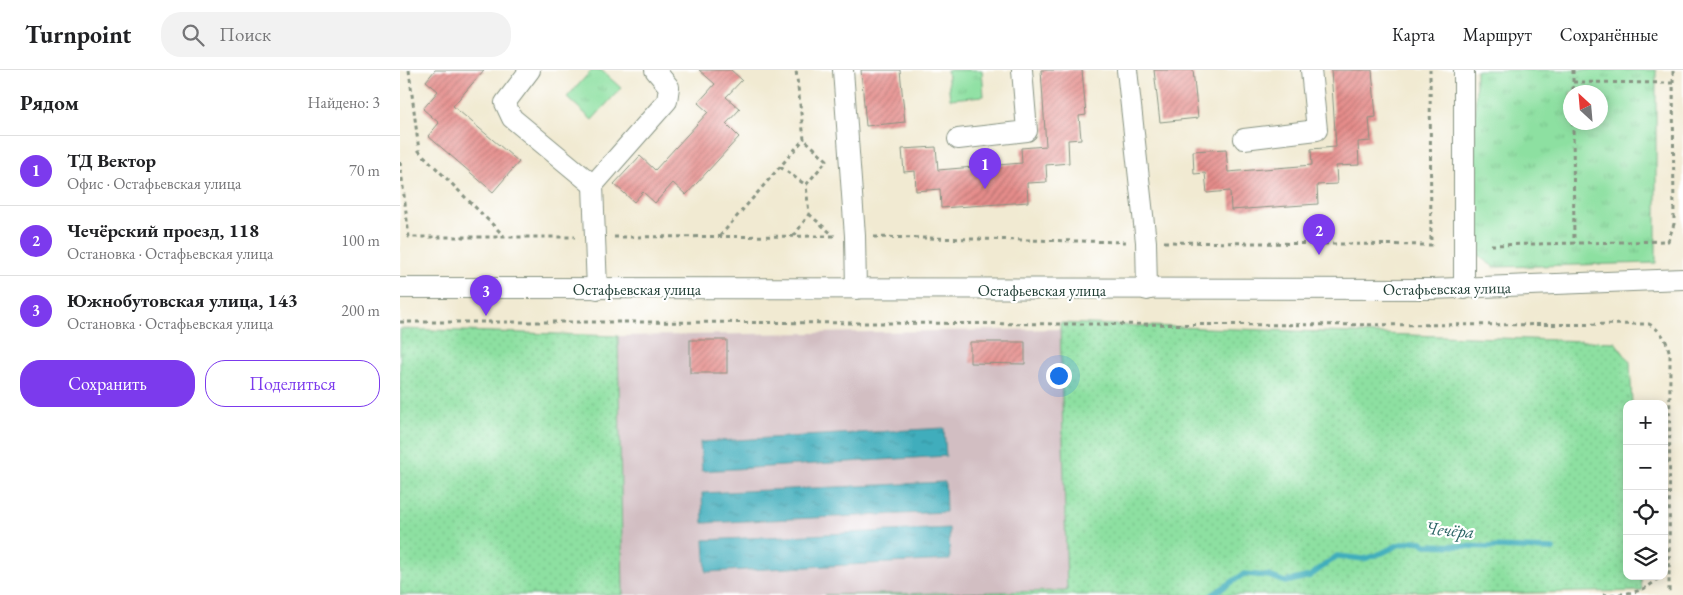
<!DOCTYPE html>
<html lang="ru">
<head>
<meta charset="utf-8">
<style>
  :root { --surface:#fff; --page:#f2f2f2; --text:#202124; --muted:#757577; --line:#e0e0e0; --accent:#7c3aed }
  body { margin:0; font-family:"EB Garamond",serif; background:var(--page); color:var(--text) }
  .controls { position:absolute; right:15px; bottom:15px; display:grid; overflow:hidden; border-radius:10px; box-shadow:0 2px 12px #0003 }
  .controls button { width:45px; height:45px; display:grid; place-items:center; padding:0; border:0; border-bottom:1px solid var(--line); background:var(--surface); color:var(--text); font:25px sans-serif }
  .compass { position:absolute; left:1163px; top:15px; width:45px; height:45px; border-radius:50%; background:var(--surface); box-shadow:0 2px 12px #0003; rotate:334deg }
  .you { position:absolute; left:658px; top:305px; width:18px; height:18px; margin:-12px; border:4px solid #fff; border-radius:50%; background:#1a73e8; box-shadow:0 0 0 8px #1a73e833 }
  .badge { display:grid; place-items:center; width:32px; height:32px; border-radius:50%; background:var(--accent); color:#fff; font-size:16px; font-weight:700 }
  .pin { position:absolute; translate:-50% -41px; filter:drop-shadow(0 1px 2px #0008) }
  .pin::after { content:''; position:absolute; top:26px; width:18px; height:15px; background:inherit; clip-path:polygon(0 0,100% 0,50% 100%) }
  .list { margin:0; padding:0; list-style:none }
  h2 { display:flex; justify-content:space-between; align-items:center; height:65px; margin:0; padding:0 20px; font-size:21px }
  h2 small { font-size:16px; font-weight:400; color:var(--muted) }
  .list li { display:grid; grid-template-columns:32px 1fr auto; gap:15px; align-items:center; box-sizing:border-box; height:70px; padding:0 20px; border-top:1px solid var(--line) }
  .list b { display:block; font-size:19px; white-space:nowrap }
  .list p { margin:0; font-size:16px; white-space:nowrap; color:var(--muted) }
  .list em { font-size:16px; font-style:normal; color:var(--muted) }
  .actions { display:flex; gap:10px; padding:15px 20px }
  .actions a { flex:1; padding:11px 0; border:1px solid var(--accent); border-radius:20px; text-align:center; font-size:18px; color:var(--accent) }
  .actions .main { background:var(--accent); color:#fff }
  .icon { flex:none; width:28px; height:28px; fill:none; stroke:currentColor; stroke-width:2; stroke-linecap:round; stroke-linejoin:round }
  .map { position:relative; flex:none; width:1283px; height:525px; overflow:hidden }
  header { display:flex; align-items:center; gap:30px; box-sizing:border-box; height:70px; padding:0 25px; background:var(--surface); border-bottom:1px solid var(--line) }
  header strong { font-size:24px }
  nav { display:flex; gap:28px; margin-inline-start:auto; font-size:18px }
  .search { width:350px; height:45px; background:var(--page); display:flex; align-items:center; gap:12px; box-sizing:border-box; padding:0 18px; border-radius:20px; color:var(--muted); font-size:19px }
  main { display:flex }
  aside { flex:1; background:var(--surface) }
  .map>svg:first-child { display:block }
  .industrial { fill:#d2bec2 }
  .grass { fill:url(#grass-dots); stroke:#568e6a }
  .park { fill:url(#park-tufts); stroke:#568e6a; fill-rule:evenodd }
  .water { fill:url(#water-ripples); stroke:#2f7578 }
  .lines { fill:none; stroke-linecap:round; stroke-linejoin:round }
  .stream { stroke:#3fadbc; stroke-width:5.5 }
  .building { fill:url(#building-hatch) }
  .minor-casing { stroke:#889483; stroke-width:22 }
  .path { stroke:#889483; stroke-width:3; stroke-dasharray:4 4; stroke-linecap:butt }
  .minor { stroke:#fff; stroke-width:20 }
  .labels { text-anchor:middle; stroke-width:4.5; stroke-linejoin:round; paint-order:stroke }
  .street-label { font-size:16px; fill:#1f3d34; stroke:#fff }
  .water-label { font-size:18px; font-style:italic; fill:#2a6464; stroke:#fff }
</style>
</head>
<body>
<header>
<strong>Turnpoint</strong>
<div class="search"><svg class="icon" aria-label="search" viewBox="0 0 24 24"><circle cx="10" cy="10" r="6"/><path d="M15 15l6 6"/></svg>Поиск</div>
<nav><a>Карта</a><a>Маршрут</a><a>Сохранённые</a></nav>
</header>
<main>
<aside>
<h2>Рядом<small>Найдено: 3</small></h2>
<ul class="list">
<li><span class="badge">1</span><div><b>ТД Вектор</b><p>Офис · Остафьевская улица</p></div><em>70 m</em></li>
<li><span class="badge">2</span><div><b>Чечёрский проезд, 118</b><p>Остановка · Остафьевская улица</p></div><em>100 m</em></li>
<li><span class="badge">3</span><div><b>Южнобутовская улица, 143</b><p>Остановка · Остафьевская улица</p></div><em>200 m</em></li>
</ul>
<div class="actions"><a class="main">Сохранить</a><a>Поделиться</a></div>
</aside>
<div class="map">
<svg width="1283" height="525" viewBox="0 0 1283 525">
  <defs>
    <pattern id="grass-dots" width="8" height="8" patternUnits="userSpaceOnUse" patternTransform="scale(1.25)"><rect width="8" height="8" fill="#8de0a1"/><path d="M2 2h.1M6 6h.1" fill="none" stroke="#79c18b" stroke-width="1.8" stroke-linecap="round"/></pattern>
    <pattern id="park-tufts" width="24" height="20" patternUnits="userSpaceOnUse" patternTransform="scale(1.25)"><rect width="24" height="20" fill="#8de0a1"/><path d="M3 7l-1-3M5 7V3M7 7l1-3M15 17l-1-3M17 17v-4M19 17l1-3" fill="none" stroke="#79c18b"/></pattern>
    <pattern id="water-ripples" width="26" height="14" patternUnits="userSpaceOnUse" patternTransform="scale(1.25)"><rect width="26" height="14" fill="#3fadbc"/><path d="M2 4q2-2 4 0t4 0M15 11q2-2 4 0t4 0" fill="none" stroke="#348e9a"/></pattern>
    <pattern id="building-hatch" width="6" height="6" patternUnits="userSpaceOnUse" patternTransform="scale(1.25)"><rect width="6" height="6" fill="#e58c8a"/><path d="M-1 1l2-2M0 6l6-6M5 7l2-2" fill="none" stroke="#b97472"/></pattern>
  </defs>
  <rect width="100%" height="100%" fill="#fff"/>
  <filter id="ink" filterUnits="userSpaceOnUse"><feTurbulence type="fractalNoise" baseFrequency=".02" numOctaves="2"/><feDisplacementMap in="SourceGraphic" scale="10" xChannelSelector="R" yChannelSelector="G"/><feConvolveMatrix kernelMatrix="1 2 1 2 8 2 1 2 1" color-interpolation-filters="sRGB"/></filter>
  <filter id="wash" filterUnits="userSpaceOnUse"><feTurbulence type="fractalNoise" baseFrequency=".0096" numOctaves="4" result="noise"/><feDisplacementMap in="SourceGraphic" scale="20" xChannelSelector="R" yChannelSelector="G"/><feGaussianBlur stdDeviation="1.12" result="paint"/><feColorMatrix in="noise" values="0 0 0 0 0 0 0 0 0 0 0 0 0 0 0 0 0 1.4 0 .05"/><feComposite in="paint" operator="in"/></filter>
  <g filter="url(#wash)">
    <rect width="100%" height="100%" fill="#f1ead2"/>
    <polygon class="industrial" points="663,259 667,521 425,525 223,525 218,266"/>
    <g class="grass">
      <polygon points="660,253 1215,272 1230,292 1232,334 1227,334 1227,506 1241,506 1242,521 1072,524 989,520 958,525 425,525 667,521"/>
      <polygon points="0,259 218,266 223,525 0,525"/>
    </g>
    <g class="park">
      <polygon points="192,0 201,0 221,18 192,50 167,27"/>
      <polygon points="547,0 582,0 584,26 550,29"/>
      <path d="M1076 0H1256V193L1094 197 1080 187 1073 170ZM1170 22H1200V52H1170Z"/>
    </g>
    <g class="water">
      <polygon points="544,358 546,386 302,401 300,372"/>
      <polygon points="545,412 546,442 303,453 302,423"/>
      <polygon points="549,458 550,490 306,502 304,470"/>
    </g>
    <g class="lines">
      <polyline class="stream" points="812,525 844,504 869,506 885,512 910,506 937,486 964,489 982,483 998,475 1014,471 1022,472 1025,475 1153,479"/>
    </g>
    <g id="blocks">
      <g class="building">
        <polygon points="35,0 84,0 53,36 119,92 93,122 28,66 39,53 23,39 38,21 26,11"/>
        <polygon points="299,0 331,0 342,10 326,27 340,39 326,54 339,67 286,125 273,113 255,133 243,122 234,132 214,114 240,86 255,100 308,42 298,33 315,14"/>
        <polygon points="461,0 500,0 505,52 466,56"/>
        <polygon points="641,0 682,0 686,45 679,46 681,69 668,70 669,93 646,95 647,112 627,113 628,132 541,138 540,119 516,121 515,101 504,102 502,79 536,77 538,100 622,93 621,78 646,76"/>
        <polygon points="754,0 793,0 798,48 760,52"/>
        <polygon points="931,0 972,0 976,47 969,48 971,71 958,72 959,95 936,96 937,114 917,115 918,134 831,140 830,121 807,123 805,103 794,104 793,81 826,79 828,102 912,95 911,79 936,77"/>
        <rect x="290" y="270" width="37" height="33"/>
        <polygon points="570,272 625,272 625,294 570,293"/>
      </g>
    </g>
  </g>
  <g filter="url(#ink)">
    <use href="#blocks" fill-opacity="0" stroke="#889483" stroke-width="1"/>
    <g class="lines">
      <g class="minor-casing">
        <g id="minor">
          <polyline points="130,0 105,33 112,48 193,115"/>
          <polyline points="443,0 455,166 456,219"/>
          <polyline points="727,0 746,172 747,220"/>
          <polyline points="1064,0 1064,219"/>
          <polyline points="558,69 627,61 622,0"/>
          <polyline points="844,69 917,60 911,0"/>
          <polyline points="0,218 1032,219 1283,209"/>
          <polyline points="197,219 193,115 267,31 269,17 255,0"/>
        </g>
      </g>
      <g class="path">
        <polyline points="9,0 19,81 104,166"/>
        <polyline points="1173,0 1173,22"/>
        <polyline points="1173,12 1273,13"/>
        <polyline points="1173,52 1174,173"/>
        <polyline points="0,92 9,167 175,167"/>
        <polyline points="380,97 406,115 427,90 404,69"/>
        <polyline points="409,144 434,166"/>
        <polyline points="320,166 404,69 396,0"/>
        <polyline points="394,166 409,144 406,115"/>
        <polyline points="214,167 435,166"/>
        <polyline points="474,167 728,172"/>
        <polyline points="764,172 1031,175 1030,0"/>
        <polyline points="1091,175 1268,171 1274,154 1273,0"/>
        <path d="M0 252C416 251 833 257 1249 254 1263 262 1267 271 1270 285L1269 525"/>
        <path d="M1203 525C1225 524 1245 524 1260 506"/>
      </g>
      <use href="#minor" class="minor"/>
    </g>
  </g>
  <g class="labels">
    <g class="street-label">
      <text transform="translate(1047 218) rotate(-1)" y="6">Остафьевская улица</text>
      <text x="237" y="225">Остафьевская улица</text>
      <text x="642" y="226">Остафьевская улица</text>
    </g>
    <g class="water-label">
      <text transform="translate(1050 460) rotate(5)" y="6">Чечёра</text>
    </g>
  </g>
</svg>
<div class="controls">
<button>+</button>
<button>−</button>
<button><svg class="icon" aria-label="locate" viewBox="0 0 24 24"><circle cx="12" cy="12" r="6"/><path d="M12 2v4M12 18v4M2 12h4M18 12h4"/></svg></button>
<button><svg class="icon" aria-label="layers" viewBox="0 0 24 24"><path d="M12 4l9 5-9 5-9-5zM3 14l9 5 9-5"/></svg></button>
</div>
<svg class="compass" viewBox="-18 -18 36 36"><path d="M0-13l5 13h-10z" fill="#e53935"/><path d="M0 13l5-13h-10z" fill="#757577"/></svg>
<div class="you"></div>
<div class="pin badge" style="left:585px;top:119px">1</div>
<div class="pin badge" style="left:919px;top:185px">2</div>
<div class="pin badge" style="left:86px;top:246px">3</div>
</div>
</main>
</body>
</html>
